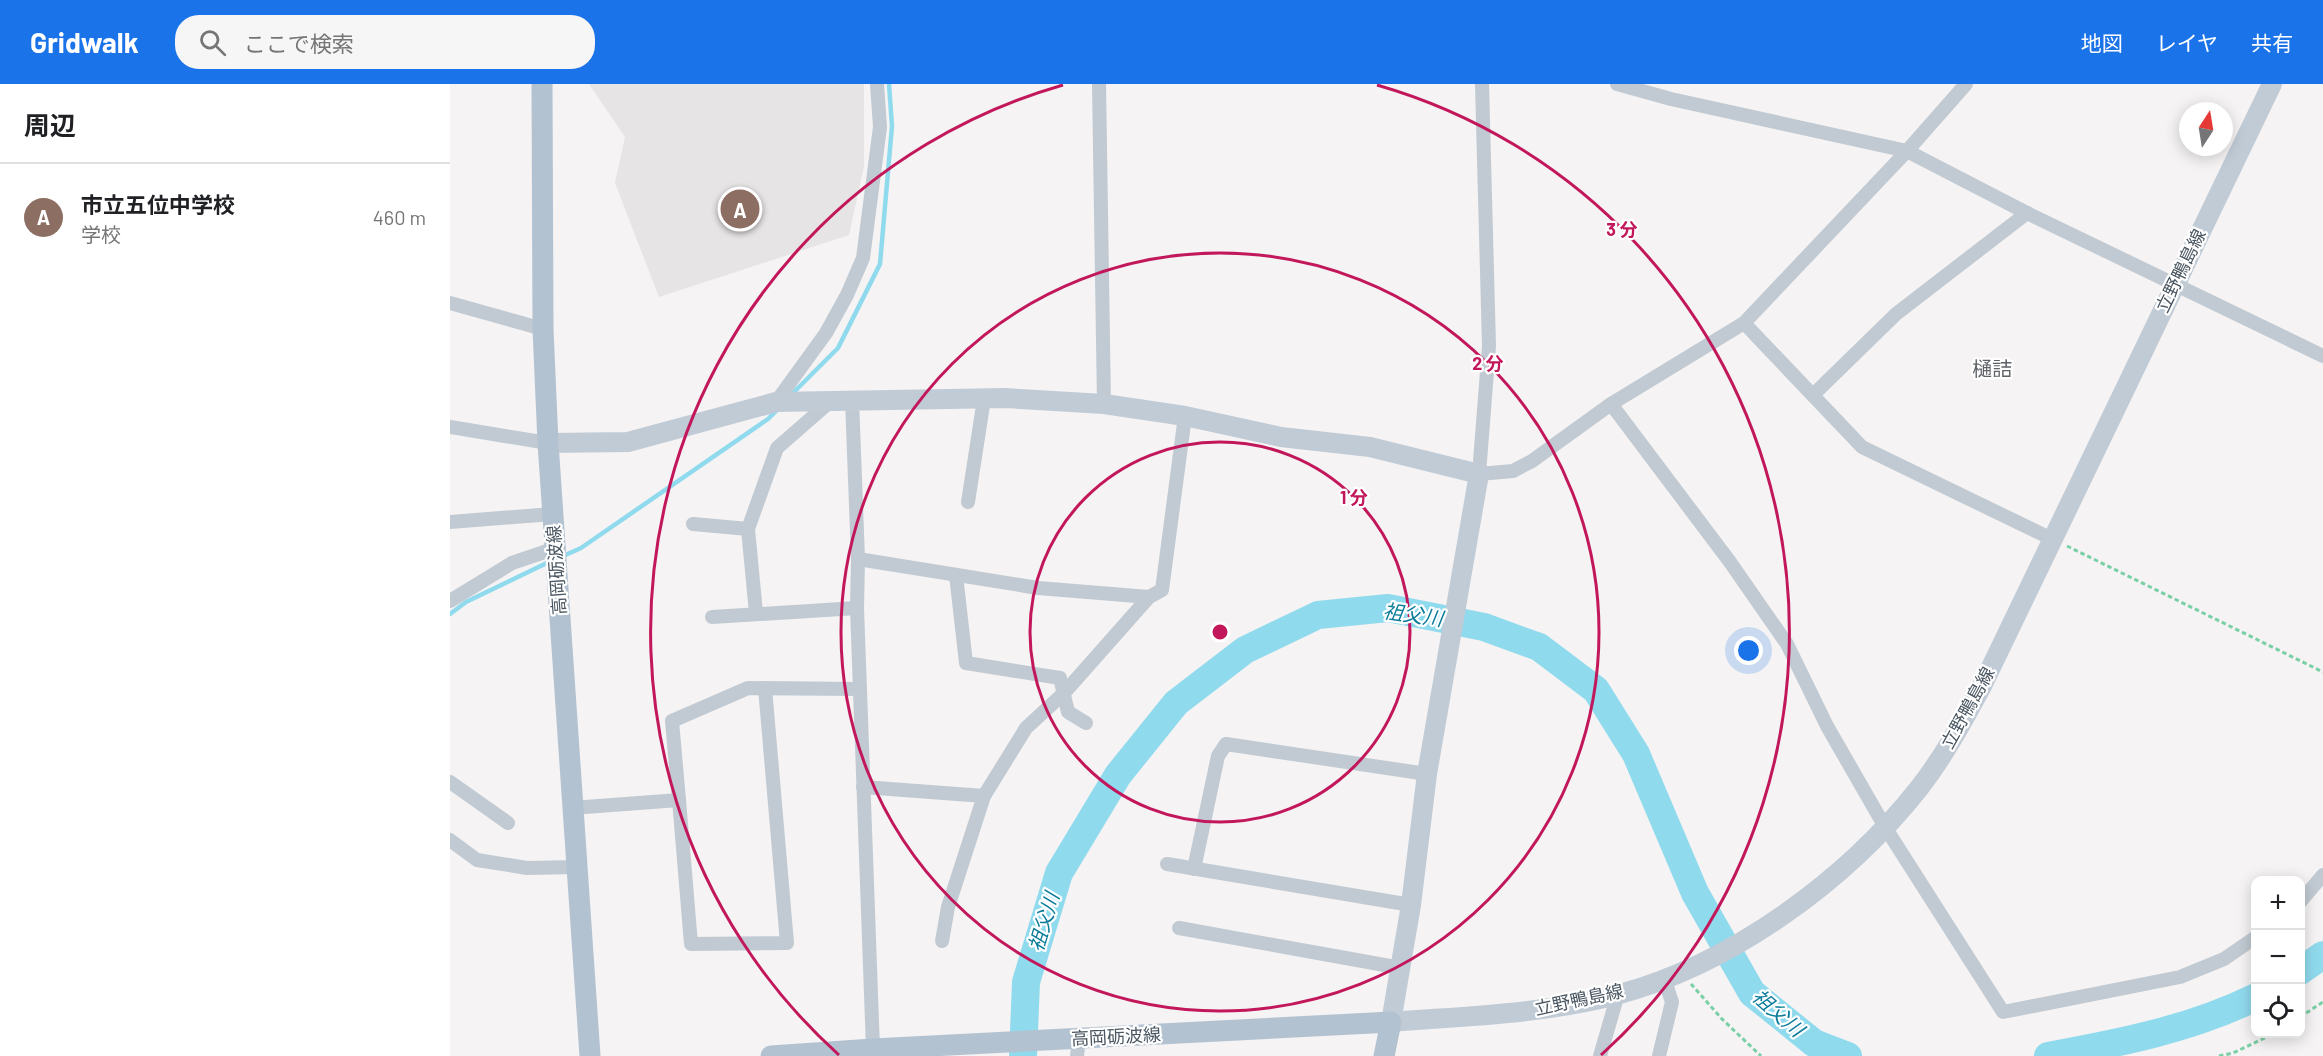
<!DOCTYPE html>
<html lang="ja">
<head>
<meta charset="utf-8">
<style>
  :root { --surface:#fff; --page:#f6f6f6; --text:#202124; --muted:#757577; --line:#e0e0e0; --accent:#1a73e8 }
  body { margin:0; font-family:Barlow,"Noto Sans JP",sans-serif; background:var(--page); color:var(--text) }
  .controls { position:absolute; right:18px; bottom:18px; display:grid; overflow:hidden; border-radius:12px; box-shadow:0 3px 15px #0003 }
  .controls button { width:54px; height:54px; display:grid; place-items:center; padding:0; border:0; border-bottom:2px solid var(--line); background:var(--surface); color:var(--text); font:30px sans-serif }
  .compass { position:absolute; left:1729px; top:18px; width:54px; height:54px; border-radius:50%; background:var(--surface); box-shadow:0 3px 15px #0003; rotate:12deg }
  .you { position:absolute; left:1299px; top:567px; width:21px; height:21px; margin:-15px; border:4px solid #fff; border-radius:50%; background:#1a73e8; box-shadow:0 0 0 9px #1a73e833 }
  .badge { display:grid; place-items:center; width:39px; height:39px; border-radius:50%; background:var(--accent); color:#fff; font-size:20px; font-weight:700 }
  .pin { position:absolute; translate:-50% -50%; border:3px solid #fff; box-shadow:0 2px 6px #0006 }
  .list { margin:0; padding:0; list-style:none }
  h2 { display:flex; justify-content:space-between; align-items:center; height:78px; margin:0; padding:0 24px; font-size:26px }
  h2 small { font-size:20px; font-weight:400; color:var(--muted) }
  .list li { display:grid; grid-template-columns:39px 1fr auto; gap:18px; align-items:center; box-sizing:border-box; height:108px; padding:0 24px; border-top:2px solid var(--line) }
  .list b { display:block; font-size:22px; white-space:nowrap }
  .list p { margin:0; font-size:20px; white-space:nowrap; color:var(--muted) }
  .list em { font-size:20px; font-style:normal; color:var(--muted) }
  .icon { flex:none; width:33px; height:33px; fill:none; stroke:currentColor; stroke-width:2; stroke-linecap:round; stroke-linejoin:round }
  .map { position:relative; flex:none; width:1873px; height:972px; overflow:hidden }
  header { display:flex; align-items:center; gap:36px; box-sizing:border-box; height:84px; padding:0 30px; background:var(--accent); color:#fff }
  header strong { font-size:28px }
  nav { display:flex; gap:33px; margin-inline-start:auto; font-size:21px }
  .search { width:420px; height:54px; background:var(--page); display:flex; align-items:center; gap:15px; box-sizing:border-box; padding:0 21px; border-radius:24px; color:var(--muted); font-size:22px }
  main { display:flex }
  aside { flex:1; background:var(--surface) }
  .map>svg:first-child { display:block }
  .education { fill:#e6e4e5 }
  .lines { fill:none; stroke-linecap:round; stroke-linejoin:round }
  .stream { stroke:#90daee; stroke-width:4.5 }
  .river { stroke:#90daee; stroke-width:28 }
  .path { stroke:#7ad0a6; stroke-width:3; stroke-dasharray:4.5 3; stroke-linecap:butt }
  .street { stroke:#c1cad2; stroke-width:14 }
  .secondary { stroke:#c1cbd6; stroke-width:20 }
  .primary { stroke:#b3c2d1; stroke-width:21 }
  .ring { fill:none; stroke:#c2185b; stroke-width:3 }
  .labels { text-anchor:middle; stroke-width:4.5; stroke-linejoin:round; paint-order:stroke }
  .street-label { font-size:18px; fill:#4a5661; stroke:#fff }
  .neighbourhood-label { font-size:20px; fill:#5f6368; stroke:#fff }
  .water-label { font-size:20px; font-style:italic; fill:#0c7c9b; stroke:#fff }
  .centre { fill:#c2185b; stroke:#fff; stroke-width:3 }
  .ring-label { font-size:18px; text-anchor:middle; font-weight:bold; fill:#c2185b; stroke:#fff; stroke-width:4.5; stroke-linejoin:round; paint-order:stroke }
</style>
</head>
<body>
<header>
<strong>Gridwalk</strong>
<div class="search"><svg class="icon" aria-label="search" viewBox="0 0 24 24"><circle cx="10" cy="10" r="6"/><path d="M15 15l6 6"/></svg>ここで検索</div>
<nav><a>地図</a><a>レイヤ</a><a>共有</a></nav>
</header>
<main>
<aside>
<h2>周辺<small></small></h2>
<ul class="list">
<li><span class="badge" style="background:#8d6e63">A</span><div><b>市立五位中学校</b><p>学校</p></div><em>460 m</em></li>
</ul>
</aside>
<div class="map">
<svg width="1873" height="972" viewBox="0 0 1873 972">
  <rect width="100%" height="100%" fill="#f5f3f3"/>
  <polygon class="education" points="139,0 414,0 414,82 399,151 209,213 165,99 175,53"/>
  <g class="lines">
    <g class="stream">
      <polyline points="341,311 388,264 430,180 442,42 439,0"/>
      <polyline points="111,473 131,464 318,335 327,326"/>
      <polyline points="0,530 16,518 101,477"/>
    </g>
    <g class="river">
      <polyline points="1850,887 1873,871"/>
      <polyline points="573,972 576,898 609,789 668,691 726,619 795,566 868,531 938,524 1034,543 1089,563 1146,606 1186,670 1245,809 1302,909 1364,959 1398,972"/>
      <path d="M1598 972C1669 959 1741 945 1806 913"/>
    </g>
    <g class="path">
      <polyline points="1617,462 1873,588"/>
      <polyline points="1241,900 1272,935 1311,972"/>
      <polyline points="1850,933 1873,918"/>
      <polyline points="1769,972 1783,969 1823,950"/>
    </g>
    <g class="street">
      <polyline points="649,0 654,320"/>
      <polyline points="1032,0 1039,262 1029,390 1063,387 1082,377 1161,320 1294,239 1457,67 1516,0"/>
      <polyline points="1167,0 1221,15 1457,67 1577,129 1873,272"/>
      <polyline points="0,219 93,245"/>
      <polyline points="1294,239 1412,363 1602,455"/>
      <polyline points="1363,311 1446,230 1577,129"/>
      <polyline points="402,315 408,475 407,524 423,965"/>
      <polyline points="326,318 376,249 397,211 413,174 430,43 427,0"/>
      <polyline points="1161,320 1280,478 1337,560 1377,642 1435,743 1553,928 1730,893 1774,875 1806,853"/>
      <polyline points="0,343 98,359"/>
      <polyline points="518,418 534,315"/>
      <polyline points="0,438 103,430"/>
      <polyline points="243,440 298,445"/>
      <polyline points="408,475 588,504 699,513"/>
      <polyline points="506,491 516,579 610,594 618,628 636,639"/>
      <polyline points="0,517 62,479 106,464"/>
      <polyline points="306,529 298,445 327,364 382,316"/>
      <polyline points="262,533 407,524"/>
      <polyline points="0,698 58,739"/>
      <polyline points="413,703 534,712 576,644 614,609 699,513 712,506 735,332"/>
      <polyline points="229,716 241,860 337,859 315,604"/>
      <polyline points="122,724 229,716 222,637 298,604 410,605"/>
      <polyline points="0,756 27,776 77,784 127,783"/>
      <polyline points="717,780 961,821"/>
      <polyline points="744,785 768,672 776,660 977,690"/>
      <polyline points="1850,818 1873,791"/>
      <polyline points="729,844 951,884"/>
      <polyline points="492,857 498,823 534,712"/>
      <polyline points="627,972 629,955"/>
      <polyline points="1150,972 1168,910"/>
      <polyline points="1209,972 1222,918 1214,894"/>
    </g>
    <path class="secondary" d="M98 359 178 358 326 318 555 314 654 320 735 332 831 353 920 363 1029 390 977 690 961 821 941 938C1016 932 1093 930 1166 911 1281 881 1397 796 1470 703 1494 672 1513 637 1532 602L1822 0"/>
    <g class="primary">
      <polyline points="92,0 93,245 98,359 140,972"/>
      <polyline points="321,972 423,965 941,938 934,972"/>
    </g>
  </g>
  <g class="ring">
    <circle cx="770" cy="548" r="190"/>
    <circle cx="770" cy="548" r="379"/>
    <path d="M389 971A569 569 0 0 1 613 1M927 1A569 569 0 0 1 1151 971"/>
  </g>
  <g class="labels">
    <g class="street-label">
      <text transform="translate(1731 187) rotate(-64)" y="6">立野鴨島線</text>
      <text transform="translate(107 486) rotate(-94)" y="6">高岡砺波線</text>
      <text transform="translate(1518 624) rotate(-61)" y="6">立野鴨島線</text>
      <text transform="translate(1129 916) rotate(-12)" y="6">立野鴨島線</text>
      <text transform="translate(666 953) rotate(-3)" y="6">高岡砺波線</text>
    </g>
    <g class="neighbourhood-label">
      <text x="1542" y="292">樋詰</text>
    </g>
    <g class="water-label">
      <text transform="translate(963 531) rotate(8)" y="7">祖父川</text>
      <text transform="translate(594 838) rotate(-73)" y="7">祖父川</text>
      <text transform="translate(1328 929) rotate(41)" y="7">祖父川</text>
    </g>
  </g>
  <circle cx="770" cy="548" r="9" class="centre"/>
  <g class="ring-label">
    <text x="1172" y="152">3 分</text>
    <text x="1038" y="286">2 分</text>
    <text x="904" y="420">1 分</text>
  </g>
</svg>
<div class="controls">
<button>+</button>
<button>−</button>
<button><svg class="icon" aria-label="locate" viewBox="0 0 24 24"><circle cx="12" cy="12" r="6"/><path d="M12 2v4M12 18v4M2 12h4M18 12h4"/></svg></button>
</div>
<svg class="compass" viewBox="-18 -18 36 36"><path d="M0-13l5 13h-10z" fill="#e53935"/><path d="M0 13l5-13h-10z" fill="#757577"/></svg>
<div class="you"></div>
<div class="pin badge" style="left:290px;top:125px;background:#8d6e63">A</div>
</div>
</main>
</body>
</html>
